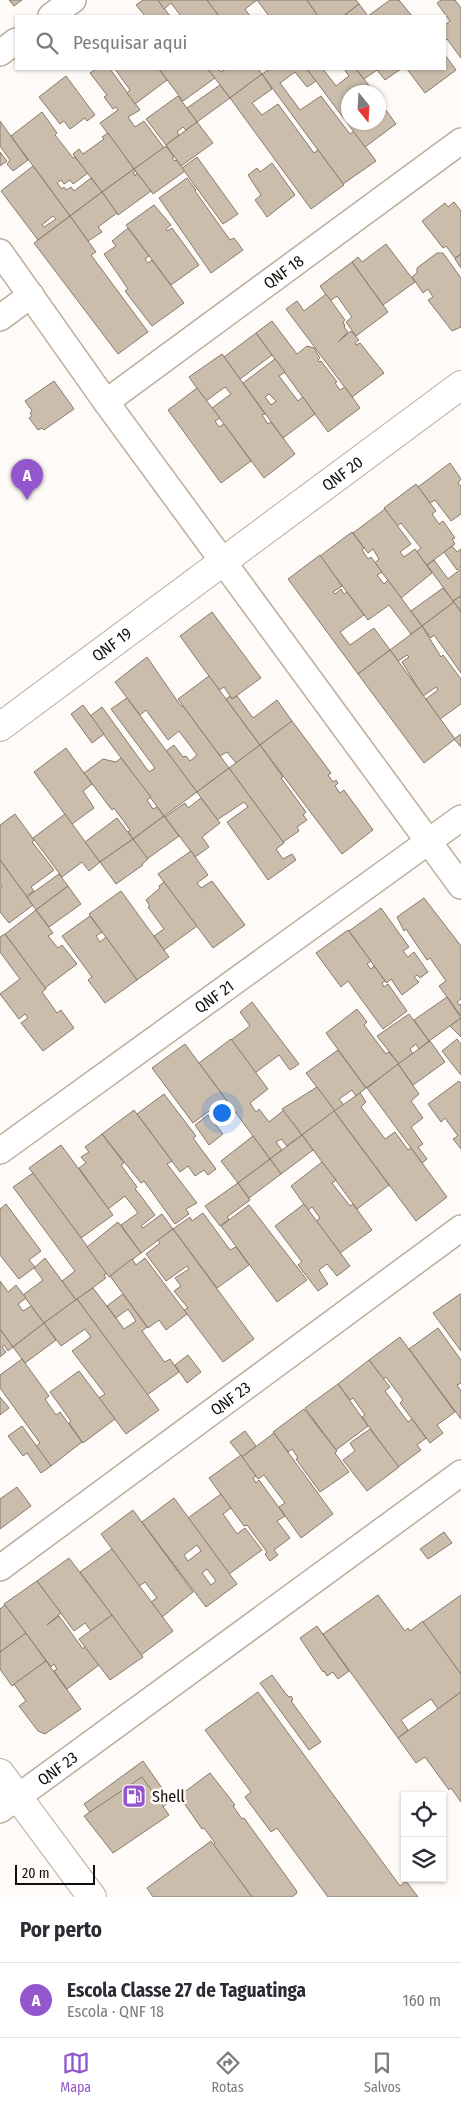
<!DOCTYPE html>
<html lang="pt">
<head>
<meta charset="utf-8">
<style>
  :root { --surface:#fff; --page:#f7f7f7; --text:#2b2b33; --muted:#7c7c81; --line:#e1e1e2; --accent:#9456cc }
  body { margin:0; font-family:"Fira Sans Condensed",sans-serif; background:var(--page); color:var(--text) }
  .controls { position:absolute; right:15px; bottom:15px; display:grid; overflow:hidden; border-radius:0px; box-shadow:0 1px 4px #0004 }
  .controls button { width:45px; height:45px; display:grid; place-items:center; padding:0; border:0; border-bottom:1px solid var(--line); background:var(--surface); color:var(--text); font:25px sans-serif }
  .compass { position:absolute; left:341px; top:85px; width:45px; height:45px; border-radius:50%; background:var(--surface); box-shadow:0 1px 4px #0004; rotate:162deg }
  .scale { position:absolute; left:15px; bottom:12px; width:80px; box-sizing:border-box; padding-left:5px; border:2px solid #130e09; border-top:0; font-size:14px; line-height:18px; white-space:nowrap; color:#130e09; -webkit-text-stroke:4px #fdfaf7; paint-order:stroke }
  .you { position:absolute; left:221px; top:1112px; width:18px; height:18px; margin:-12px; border:4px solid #fff; border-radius:50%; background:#1a73e8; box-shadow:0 0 0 8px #1a73e833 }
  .badge { display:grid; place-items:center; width:32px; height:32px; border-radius:50%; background:var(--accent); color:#fff; font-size:16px; font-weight:700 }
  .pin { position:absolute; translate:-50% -41px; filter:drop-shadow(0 1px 2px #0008) }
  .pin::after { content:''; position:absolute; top:26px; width:18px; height:15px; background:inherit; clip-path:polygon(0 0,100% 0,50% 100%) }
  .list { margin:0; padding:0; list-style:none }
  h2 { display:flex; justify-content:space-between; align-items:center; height:65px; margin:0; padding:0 20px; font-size:21px }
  h2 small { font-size:16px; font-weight:400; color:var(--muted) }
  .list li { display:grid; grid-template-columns:32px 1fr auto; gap:15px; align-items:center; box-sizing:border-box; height:75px; padding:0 20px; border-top:1px solid var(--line) }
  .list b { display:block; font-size:19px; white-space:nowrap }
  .list p { margin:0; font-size:16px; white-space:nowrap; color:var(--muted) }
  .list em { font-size:16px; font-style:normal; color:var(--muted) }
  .icon { flex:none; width:28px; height:28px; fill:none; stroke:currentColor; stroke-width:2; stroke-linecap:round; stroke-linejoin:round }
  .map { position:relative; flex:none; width:461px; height:1897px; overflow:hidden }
  .search { position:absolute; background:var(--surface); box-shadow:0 1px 4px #0004; left:15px; right:15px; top:15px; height:55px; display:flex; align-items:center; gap:12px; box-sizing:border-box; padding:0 18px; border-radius:0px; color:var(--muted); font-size:19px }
  .sheet { height:140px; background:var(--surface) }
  nav { display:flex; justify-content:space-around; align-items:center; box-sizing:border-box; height:70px; border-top:1px solid var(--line); background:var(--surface); font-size:14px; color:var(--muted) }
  nav a { display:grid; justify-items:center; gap:2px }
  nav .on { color:var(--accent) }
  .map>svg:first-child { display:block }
  .building { fill:#cbbdac; stroke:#887a6b; fill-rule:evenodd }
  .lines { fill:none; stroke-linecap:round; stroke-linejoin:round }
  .minor-casing { stroke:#bbad9d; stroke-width:28 }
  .tertiary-casing { stroke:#bbad9d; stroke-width:30 }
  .secondary-casing { stroke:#bbad9d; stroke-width:30 }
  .minor { stroke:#fff; stroke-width:25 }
  .tertiary { stroke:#fff; stroke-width:28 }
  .secondary { stroke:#fff; stroke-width:28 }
  .labels { text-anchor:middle; stroke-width:5; stroke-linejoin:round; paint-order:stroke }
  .street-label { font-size:16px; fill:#130e09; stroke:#fdfaf7 }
  .poi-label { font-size:16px; fill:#130e09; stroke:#fdfaf7; text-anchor:start }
</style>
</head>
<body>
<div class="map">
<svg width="461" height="1897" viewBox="0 0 461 1897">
  <rect width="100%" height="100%" fill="#fdfaf7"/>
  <g class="building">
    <polygon points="9,0 22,0 14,6"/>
    <polygon points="143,0 158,0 170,16 145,16 136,5"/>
    <polygon points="158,0 207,0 219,16 181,16 171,3 164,9"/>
    <polygon points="207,0 257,0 245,9 250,16 219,16"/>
    <polygon points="257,0 307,0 318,16 269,16"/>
    <polygon points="307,0 356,0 359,4 343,16 318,16"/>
    <polygon points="390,0 399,0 412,16 368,16"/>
    <polygon points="441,0 455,0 461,8 461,58 447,39 445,41 445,25 450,21 437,3"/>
    <polygon points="359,4 368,16 348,16 346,14"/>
    <polygon points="445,55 456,70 425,93 407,69 445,69"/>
    <polygon points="96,69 110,69 140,110 128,117 135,127 144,121 164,148 134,169 100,123 118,110 116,107 113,109 104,97 107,95 90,73"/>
    <polygon points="115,69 159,69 167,80 135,104 127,93 130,90"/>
    <polygon points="159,69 208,69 215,78 183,101"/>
    <polygon points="208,69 218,69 221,72 226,69 258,69 262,74 230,98"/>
    <polygon points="270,69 307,69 316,81 307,87 295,72 280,83 300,110 321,96 350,134 354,131 376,161 343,184 262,74"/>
    <polygon points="307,69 323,69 336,86 349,76 344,69 356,69 374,92 348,92 348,122 378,122 378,99 396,124 365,147"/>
    <polygon points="356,69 401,69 385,80 377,70 364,79"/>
    <polygon points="262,74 272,89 252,103 262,115 278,104 314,153 318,150 344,185 311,209 230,98"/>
    <polygon points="66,76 95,115 87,121 85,118 70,129 64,121 60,124 39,97"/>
    <polygon points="220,85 230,98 197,122 187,108"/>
    <polygon points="178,96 197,122 186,130 183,127 177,132 179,135 166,145 146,119"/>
    <polygon points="42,112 57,133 55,135 73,158 75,157 88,173 73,184 70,180 64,184 61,180 57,183 62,189 64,187 66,190 71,187 74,191 91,178 102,192 70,216 11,136"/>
    <polygon points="0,121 28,160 13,171 7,164 10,160 0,146"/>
    <polygon points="197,122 213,143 181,166 166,145"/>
    <polygon points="108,133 134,169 102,192 73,154 79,149 83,154 104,139 102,137"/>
    <polygon points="166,146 174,157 172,158 175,161 176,160 185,171 153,194 134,169"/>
    <polygon points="0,152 7,161 0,166"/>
    <polygon points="197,157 238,214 223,224 182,168"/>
    <polygon points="272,163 295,195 267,217 255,200 261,195 248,175 257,168 260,172"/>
    <path d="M33 166 70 216 38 240 1 191ZM53 216 56 219 44 227 42 225Z"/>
    <polygon points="134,169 136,171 133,173 135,176 137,173 151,191 118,215 102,192"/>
    <polygon points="187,178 196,190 195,191 230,240 234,238 243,250 211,273 159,198"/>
    <polygon points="102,192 117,213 98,227 102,232 88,241 70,216"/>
    <polygon points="454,202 461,211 461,254 455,258 446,246 443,248 422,221 445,203 448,207"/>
    <polygon points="154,205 171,225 166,229 167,231 172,228 199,265 171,285 126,225"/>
    <polygon points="70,216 96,252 91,255 148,332 118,354 34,243"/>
    <polygon points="128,228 149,256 145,259 148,263 152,260 184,303 152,326 125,291 128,289 104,254 116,246 112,241"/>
    <polygon points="386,244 415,282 383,305 352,262 358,257 362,262"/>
    <polygon points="437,253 443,253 461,278 461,327 452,331 428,300 433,297 428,289 423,293 412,277 417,273 417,268"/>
    <polygon points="461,254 461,268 455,259"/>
    <polygon points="352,262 388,312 356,336 346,322 352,317 337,296 330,301 320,286"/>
    <polygon points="326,294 345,320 343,322 345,326 344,327 348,332 338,342 351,331 359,340 355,343 356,345 360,343 384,373 352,397 286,309 297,301 304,311"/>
    <polygon points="272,321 297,354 307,346 314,348 320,358 318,360 319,362 321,361 337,382 335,383 340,390 345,387 360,408 328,432 256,333"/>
    <polygon points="256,333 272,355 240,379 224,357"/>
    <polygon points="222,354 265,414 262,415 268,424 271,422 295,454 264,478 212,408 231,394 225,387 206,401 189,377"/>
    <path d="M275 359 285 372 279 376 298 401 303 397 315 414 283 438 243 383ZM269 394 276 401 271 405 265 397Z"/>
    <polygon points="54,381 74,409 44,430 42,428 38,430 29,418 32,416 30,413 32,411 25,401"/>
    <polygon points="197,388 220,418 215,421 219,427 224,424 251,461 221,483 168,410"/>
    <polygon points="450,463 461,479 458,483 461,486 461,514 451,521 435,500 430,503 418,487"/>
    <polygon points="416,484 436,511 432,514 439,524 443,521 455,538 452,539 455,544 427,565 416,552 421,548 401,523 397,526 384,508"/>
    <polygon points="385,509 411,544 400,552 404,557 415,549 432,573 401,598 375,563 379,559 373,549 368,553 353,533"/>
    <polygon points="352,532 364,548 362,550 368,559 371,557 382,572 377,575 384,584 388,580 422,626 411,634 389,605 368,620 320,556"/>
    <polygon points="452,546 457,552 461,549 461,567 457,570 444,552"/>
    <polygon points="320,555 342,586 333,592 335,594 341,589 344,594 347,592 364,615 340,632 350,645 374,628 390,650 358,674 288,579"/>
    <polygon points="434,560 448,579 461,569 461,596 453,601 427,565"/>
    <polygon points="443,588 454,602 422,626 411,611"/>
    <polygon points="461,596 461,612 453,601"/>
    <polygon points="454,602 461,612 461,673 434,635 431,638 422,626"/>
    <polygon points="212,612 261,678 232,699 224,687 219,690 180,636"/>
    <polygon points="422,626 441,657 443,655 461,679 461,704 440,719 426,699 438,690 436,687 423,696 402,662 409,657 407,655 398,661 390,650"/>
    <polygon points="390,650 455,739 424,763 358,674"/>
    <polygon points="147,657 180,705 184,707 229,768 197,792 166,751 174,745 183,757 186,756 190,761 197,755 179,731 168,740 146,710 140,715 115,682"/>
    <polygon points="209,676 260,745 236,763 227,752 220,756 178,699"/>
    <polygon points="230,696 232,699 237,696 253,718 277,700 292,721 260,745 226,699"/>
    <polygon points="127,698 197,792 164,816 90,716 102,707 149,772 155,768 111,709"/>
    <polygon points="83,705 104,734 92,743 71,714"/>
    <polygon points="292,721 331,773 328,775 333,782 336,780 338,783 335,786 340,793 344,790 373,830 342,854 260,745"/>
    <polygon points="461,734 461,747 454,739"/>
    <polygon points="260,745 283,777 281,778 306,812 303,815 307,820 297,827 299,831 283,842 229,768"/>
    <polygon points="66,748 92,784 83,791 94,808 72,824 34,772"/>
    <polygon points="121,758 151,797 147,800 153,809 157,807 164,816 133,839 128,832 130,830 114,808 112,810 84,773 103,759 116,762"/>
    <polygon points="229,768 284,843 276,849 283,859 292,854 296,860 268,880 227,822 248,807 244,802 217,820 197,792"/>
    <polygon points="201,798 220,823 202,837 209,847 195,857 165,817 185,803 188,808"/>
    <polygon points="15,814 34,840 32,842 54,870 31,887 34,891 26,896 0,860 0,825"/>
    <polygon points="65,814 100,862 89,871 82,862 62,877 33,838"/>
    <polygon points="164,816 179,836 147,859 133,839"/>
    <polygon points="117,818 133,839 100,862 85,842"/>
    <polygon points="133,839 148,859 142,864 143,865 116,884 100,862"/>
    <polygon points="191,851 208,875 197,883 201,888 212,881 245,925 213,948 158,874"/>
    <polygon points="0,860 33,905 9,923 0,912 0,888 2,887 0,885"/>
    <polygon points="59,874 68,886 36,910 27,897"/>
    <polygon points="164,882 197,926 164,950 154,936 164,929 148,907 150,906 146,900 160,888 159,886"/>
    <polygon points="68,886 81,904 49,927 36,910"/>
    <polygon points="121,891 169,957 137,980 89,914"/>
    <polygon points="424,898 461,946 461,999 457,1002 459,1005 461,1004 461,1016 439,986 446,981 430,958 427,960 406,929 404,931 397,917"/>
    <polygon points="381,908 409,947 403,951 408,957 414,952 428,972 420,978 417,975 414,977 419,982 402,995 391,979 387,983 385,981 349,931"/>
    <polygon points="36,910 53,933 48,936 58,948 62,945 77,964 45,988 5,934"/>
    <polygon points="90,916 102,932 96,936 100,942 106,937 137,980 105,1003 88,980 92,977 62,936"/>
    <polygon points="348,930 371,961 367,964 371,969 374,966 385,981 382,983 384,987 388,984 407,1011 383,1029 348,981 341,987 316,953"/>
    <polygon points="5,934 46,989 42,992 57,1013 61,1010 74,1028 43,1051 21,1023 28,1018 25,1014 19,1019 0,994 20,979 0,952 0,937"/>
    <polygon points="447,997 461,1018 429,1041 414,1020"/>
    <polygon points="252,1002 299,1064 290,1070 279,1055 255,1073 231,1040 250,1026 240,1012"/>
    <polygon points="357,1009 367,1022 364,1025 386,1054 389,1052 399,1064 366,1088 326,1033"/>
    <polygon points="409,1014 429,1041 419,1049 416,1044 410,1049 413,1054 399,1064 377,1036"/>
    <polygon points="461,1018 461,1037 450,1026"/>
    <polygon points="231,1039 268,1089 250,1103 256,1112 259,1109 269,1122 284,1110 302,1135 287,1146 281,1139 276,1142 282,1150 270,1159 199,1063"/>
    <polygon points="457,1039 461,1044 461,1075 442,1051"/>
    <polygon points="430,1041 445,1062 413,1085 398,1064"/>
    <polygon points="185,1044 227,1101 223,1104 221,1102 193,1123 152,1068"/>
    <polygon points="338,1050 366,1088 356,1096 352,1090 339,1099 344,1105 335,1111 306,1073"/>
    <polygon points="398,1064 419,1094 411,1101 423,1118 411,1127 423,1144 418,1147 427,1159 422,1163 367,1088"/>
    <polygon points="459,1081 461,1083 461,1149 453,1139 458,1136 445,1118 441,1122 428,1104"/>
    <polygon points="317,1087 335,1111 302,1135 282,1109"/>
    <polygon points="360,1093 366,1102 361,1107 385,1139 395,1132 408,1150 411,1148 447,1197 416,1221 334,1111"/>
    <polygon points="164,1094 196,1136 193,1138 216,1169 208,1175 204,1170 195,1176 188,1166 180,1172 137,1114"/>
    <polygon points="134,1110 172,1161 167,1164 197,1203 186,1209 189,1214 175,1224 144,1181 141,1183 102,1134"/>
    <polygon points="334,1111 389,1185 357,1209 302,1135"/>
    <polygon points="208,1115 223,1134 209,1145 195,1125"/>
    <polygon points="102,1134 124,1163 121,1165 137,1187 135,1189 137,1191 155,1215 141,1226 143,1228 162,1214 173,1229 141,1253 121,1225 138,1213 125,1196 108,1209 79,1168 86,1163 81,1157 89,1152 85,1147"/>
    <polygon points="302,1135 313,1150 281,1174 270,1159"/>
    <polygon points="253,1136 270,1159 238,1183 221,1161"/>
    <polygon points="61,1145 113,1215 81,1238 29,1168"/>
    <polygon points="270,1159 281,1174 249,1198 238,1183"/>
    <polygon points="322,1162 336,1180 332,1183 350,1206 353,1204 372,1230 340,1253 316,1221 320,1218 312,1207 308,1210 291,1186"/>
    <polygon points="33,1173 107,1273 104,1275 106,1278 76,1300 62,1281 75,1271 13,1187"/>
    <polygon points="238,1183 250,1200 227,1217 229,1219 220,1226 205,1206"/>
    <polygon points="6,1204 41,1251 29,1260 35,1267 19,1279 0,1255 0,1209"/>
    <polygon points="304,1204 350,1266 337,1276 327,1264 319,1270 328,1284 318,1291 298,1265 302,1262 275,1226"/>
    <polygon points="249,1205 307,1280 277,1302 221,1226"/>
    <polygon points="203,1213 230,1250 236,1247 249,1265 217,1288 173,1229 190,1217 192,1221"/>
    <polygon points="118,1222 141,1253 109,1277 87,1247"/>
    <polygon points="173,1229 254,1339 223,1362 184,1310 188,1308 174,1291 181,1286 175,1278 189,1269 187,1266 166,1281 146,1254 160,1243 158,1240"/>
    <polygon points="45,1258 76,1300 44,1323 23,1295 43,1280 34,1268"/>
    <polygon points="145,1258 187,1314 166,1330 159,1320 148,1328 110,1276 132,1259 136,1265"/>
    <polygon points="0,1281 8,1292 16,1285 26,1298 18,1304 23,1311 31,1306 44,1323 13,1347 0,1329"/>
    <path d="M93 1288 116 1318 107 1306 123 1294 147 1327 142 1331 163 1360 165 1362 170 1359 179 1372 147 1395 77 1299ZM128 1309 136 1321 124 1329 116 1318Z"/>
    <polygon points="460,1294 461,1294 461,1351 433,1313"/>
    <polygon points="77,1299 159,1410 126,1434 99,1398 105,1394 72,1351 91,1337 85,1329 61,1346 44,1323"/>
    <polygon points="44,1323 56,1340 25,1363 13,1347"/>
    <polygon points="438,1328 461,1360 461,1383 457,1385 461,1391 461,1419 409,1349"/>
    <polygon points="0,1329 13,1347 8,1351 4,1345 2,1347 6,1352 0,1357"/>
    <polygon points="400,1337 455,1412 437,1425 443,1433 430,1443 400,1403 403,1400 386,1377 383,1379 369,1360"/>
    <polygon points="188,1355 201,1372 187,1383 175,1365"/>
    <polygon points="22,1359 49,1396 45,1399 56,1415 60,1412 82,1442 51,1466 36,1446 40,1443 0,1388 0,1375"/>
    <polygon points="369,1360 390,1387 385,1391 408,1422 412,1419 426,1438 417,1445 421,1450 398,1467 362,1417 365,1415 353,1398 350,1400 338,1384"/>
    <polygon points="79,1371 115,1419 83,1443 69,1423 71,1421 50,1392"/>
    <polygon points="338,1384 368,1426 336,1450 305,1408"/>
    <polygon points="0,1397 9,1408 0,1415"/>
    <polygon points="304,1409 337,1451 335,1453 349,1472 320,1492 296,1459 298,1458 292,1449 288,1452 273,1432"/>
    <polygon points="22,1426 51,1466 41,1473 27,1453 23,1456 8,1436"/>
    <polygon points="370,1429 399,1467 367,1491 343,1460 355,1451 350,1443"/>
    <polygon points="245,1431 256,1446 242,1457 230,1442"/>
    <polygon points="274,1433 333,1514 301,1538 279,1507 285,1503 264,1475 258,1479 242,1457"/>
    <polygon points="241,1455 256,1476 253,1478 256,1483 259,1480 285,1516 277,1521 290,1538 274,1550 278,1555 270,1561 265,1554 267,1552 247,1525 244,1526 209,1478"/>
    <polygon points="17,1487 31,1506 0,1529 0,1499"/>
    <polygon points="221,1494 231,1508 223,1514 237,1534 245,1528 262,1550 229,1574 188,1518"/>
    <path d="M174 1498 237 1584 206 1607 142 1522ZM197 1545 201 1551 188 1561 184 1555ZM207 1569 216 1581 211 1585 202 1573Z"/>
    <polygon points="133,1510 193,1592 162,1617 151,1602 157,1598 145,1582 139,1586 101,1534"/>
    <polygon points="444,1532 452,1543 428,1559 420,1549"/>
    <polygon points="112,1549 173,1631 141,1655 80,1572"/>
    <polygon points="69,1558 112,1615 91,1631 85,1623 74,1631 37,1581"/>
    <polygon points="37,1581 61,1613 47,1625 59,1616 83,1649 85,1646 99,1665 67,1689 54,1671 57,1669 54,1664 51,1667 4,1604"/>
    <polygon points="378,1595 405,1631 408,1628 410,1631 423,1621 461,1674 461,1692 438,1709 431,1699 401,1720 408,1730 398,1738 323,1634"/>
    <polygon points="461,1595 461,1674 423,1622"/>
    <polygon points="5,1605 26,1633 0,1652 0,1609"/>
    <polygon points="112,1615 143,1657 110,1680 79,1639"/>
    <polygon points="317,1626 349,1671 338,1679 333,1672 327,1676 324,1671 323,1672 300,1638"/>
    <polygon points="26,1633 46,1661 12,1686 0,1669 0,1652"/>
    <polygon points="46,1661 81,1709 45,1734 38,1731 19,1706 26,1701 14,1684"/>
    <polygon points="272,1675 286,1694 289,1697 291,1696 293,1700 291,1701 321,1742 309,1750 260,1683"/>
    <polygon points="258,1692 400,1886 406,1881 418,1897 328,1897 277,1828 271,1832 245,1797 251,1792 205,1730"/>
    <polygon points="461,1692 461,1802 451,1788 449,1790 425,1757 416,1763 398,1738"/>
    <polygon points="143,1761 171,1801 112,1843 84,1804"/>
    <polygon points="210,1773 235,1805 233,1806 242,1819 244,1818 296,1890 297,1893 292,1897 252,1897 213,1845 215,1843 204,1828 202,1829 179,1796"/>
    <polygon points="142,1777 169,1815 113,1853 84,1816"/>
    <polygon points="211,1841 252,1897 153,1897 147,1888"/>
  </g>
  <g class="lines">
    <g class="minor-casing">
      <g id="minor">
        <polyline points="51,16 73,0"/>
        <polyline points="0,53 16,41"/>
        <polyline points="0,252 106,402 461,886"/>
        <polyline points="0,318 31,295"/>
        <path id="s1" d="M106 402 461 141"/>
        <path id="s2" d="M0 1151 461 818"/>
        <path id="s3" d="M0 1568 461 1228"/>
        <path id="s4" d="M0 1810 461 1473"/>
      </g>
    </g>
    <g class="tertiary-casing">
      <g id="tertiary">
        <path id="s5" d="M0 727 461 385"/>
      </g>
    </g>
    <g class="secondary-casing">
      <polyline id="secondary" points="0,1773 92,1897"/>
    </g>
    <use href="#minor" class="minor"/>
    <use href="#tertiary" class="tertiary"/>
    <use href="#secondary" class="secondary"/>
  </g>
  <defs>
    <g id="fuel-square" transform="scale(1.25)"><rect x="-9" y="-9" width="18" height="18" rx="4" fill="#9456cc" stroke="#fdfaf7"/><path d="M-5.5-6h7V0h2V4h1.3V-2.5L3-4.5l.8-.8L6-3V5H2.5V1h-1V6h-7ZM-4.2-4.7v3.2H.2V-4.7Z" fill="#fff"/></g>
  </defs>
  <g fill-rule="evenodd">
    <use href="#fuel-square" x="134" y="1796"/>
  </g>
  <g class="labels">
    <g class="street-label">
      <text dy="6" stroke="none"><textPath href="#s1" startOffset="220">QNF 18</textPath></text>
      <text dy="6" stroke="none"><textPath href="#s5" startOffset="426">QNF 20</textPath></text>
      <text dy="6" stroke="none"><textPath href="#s5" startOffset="139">QNF 19</textPath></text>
      <text dy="6" stroke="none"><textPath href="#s2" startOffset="264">QNF 21</textPath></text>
      <text dy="6" stroke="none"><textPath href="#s3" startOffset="286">QNF 23</textPath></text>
      <text dy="6" stroke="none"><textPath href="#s4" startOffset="71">QNF 23</textPath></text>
    </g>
    <g class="poi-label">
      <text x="152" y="1802">Shell</text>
    </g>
  </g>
</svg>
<div class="controls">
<button><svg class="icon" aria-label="locate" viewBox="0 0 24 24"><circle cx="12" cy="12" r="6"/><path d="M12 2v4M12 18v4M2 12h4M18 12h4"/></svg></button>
<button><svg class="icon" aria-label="layers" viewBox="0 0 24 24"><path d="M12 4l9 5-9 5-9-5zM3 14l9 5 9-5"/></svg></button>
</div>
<svg class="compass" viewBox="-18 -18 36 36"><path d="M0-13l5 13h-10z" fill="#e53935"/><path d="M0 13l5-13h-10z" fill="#7c7c81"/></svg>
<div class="scale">20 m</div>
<div class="you"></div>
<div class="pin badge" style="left:27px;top:500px">A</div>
<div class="search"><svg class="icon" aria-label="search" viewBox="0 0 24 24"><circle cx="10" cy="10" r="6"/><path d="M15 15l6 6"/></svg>Pesquisar aqui</div>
</div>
<section class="sheet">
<h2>Por perto<small></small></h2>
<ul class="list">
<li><span class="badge">A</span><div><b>Escola Classe 27 de Taguatinga</b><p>Escola · QNF 18</p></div><em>160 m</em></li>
</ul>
</section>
<nav>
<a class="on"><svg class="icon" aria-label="map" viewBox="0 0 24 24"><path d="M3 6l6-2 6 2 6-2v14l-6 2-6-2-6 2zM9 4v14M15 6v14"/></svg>Mapa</a>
<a><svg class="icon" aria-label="directions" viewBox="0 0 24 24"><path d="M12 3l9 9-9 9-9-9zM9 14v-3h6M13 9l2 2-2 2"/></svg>Rotas</a>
<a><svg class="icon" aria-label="saved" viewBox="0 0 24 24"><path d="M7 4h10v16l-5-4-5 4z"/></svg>Salvos</a>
</nav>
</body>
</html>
